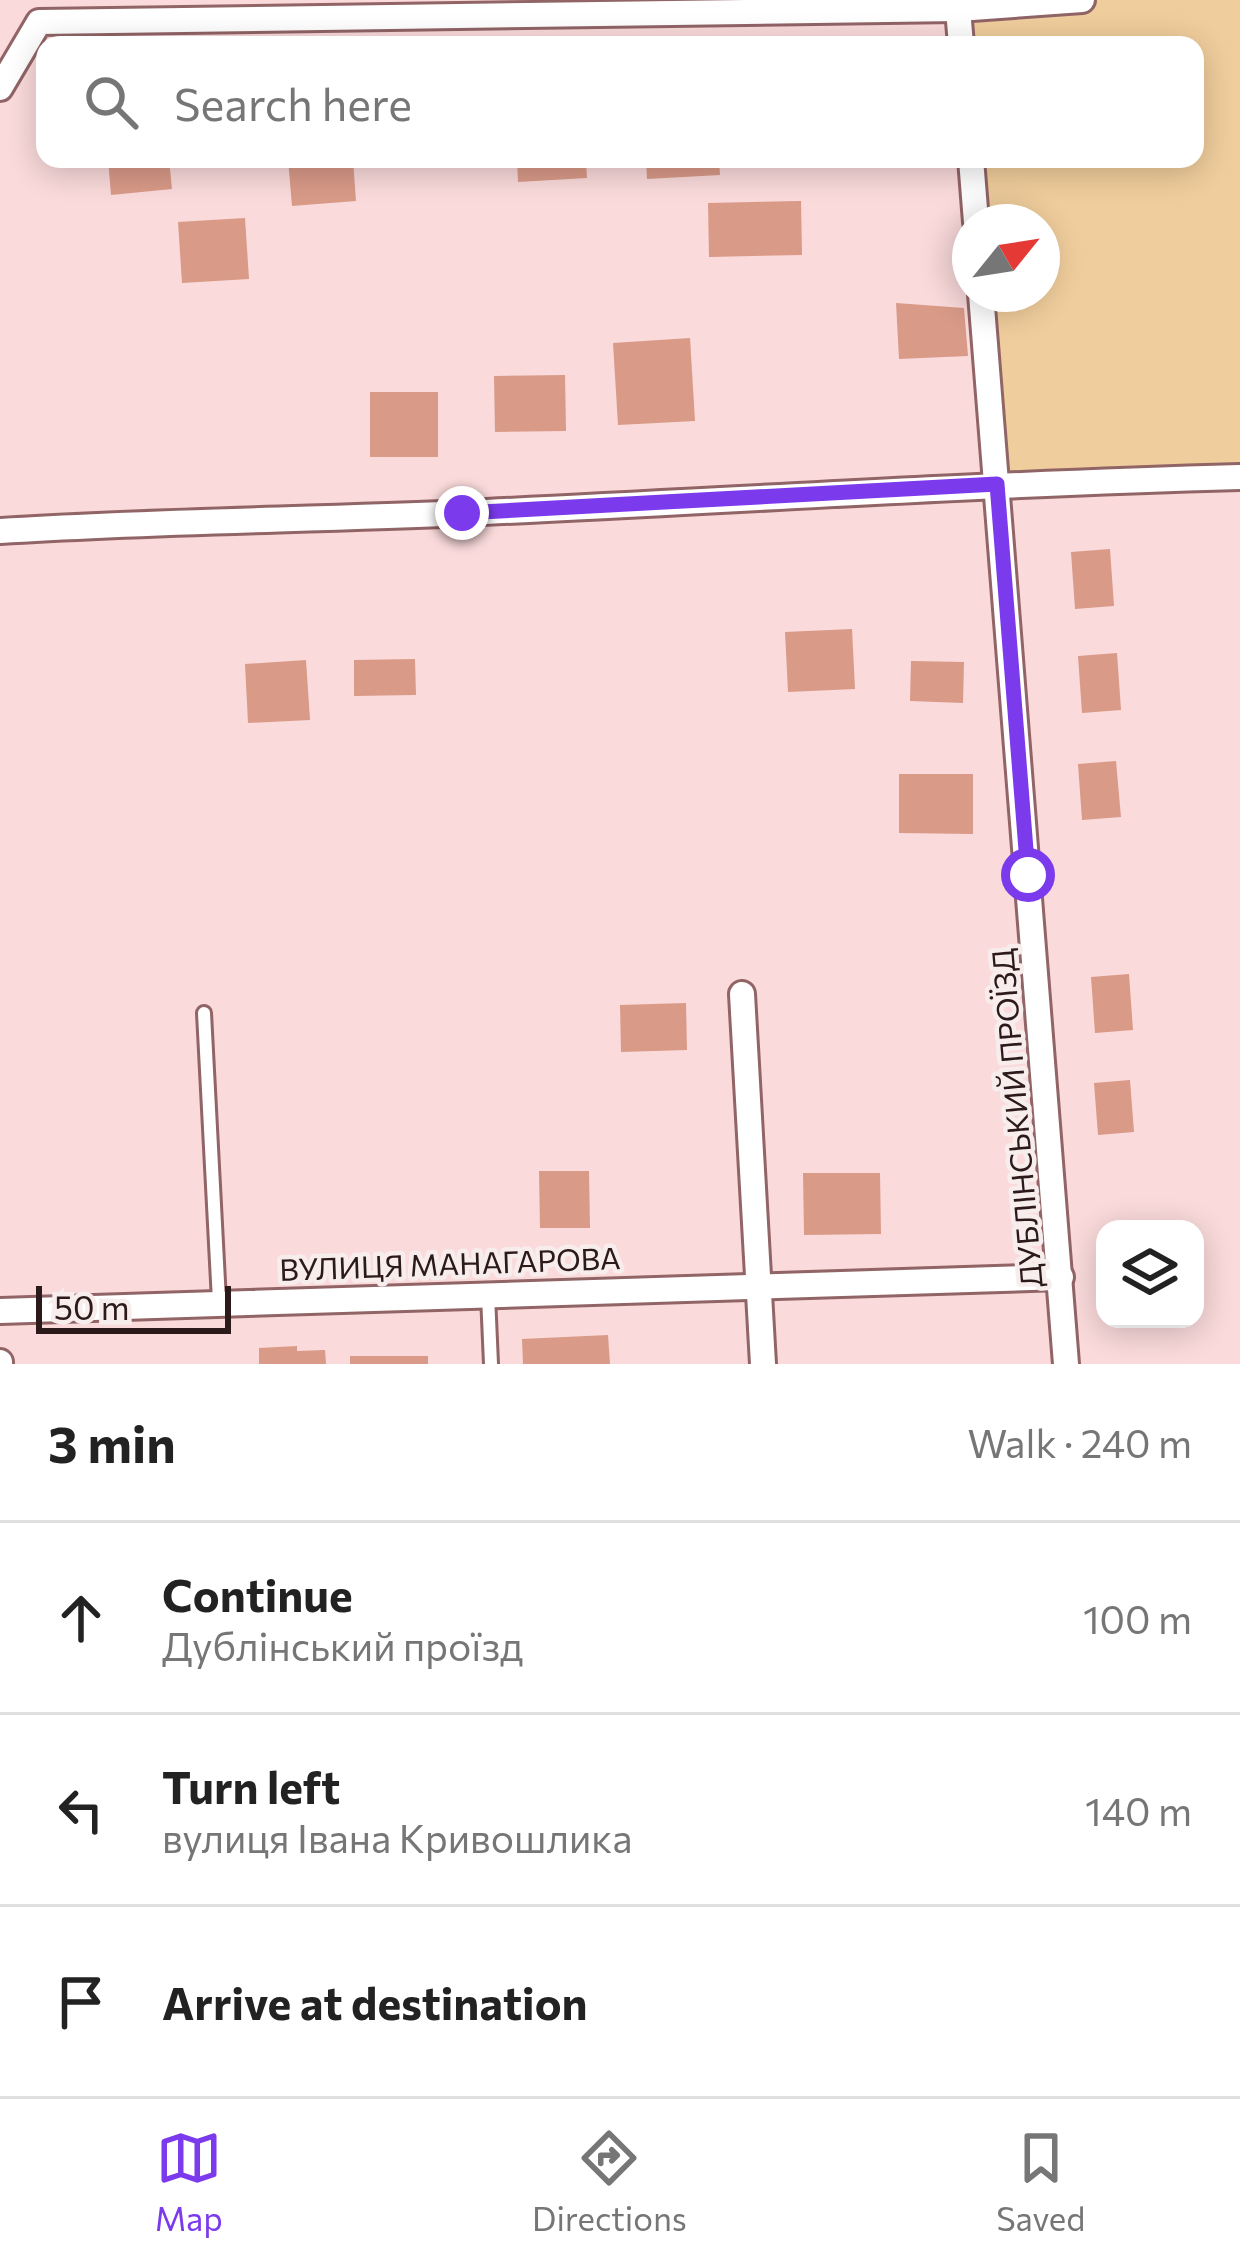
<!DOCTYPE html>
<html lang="en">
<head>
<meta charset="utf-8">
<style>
  :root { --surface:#fff; --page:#f2f2f2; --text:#222; --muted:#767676; --line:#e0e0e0; --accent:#7c3aed }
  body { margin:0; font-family:Commissioner,sans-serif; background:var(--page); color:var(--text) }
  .controls { position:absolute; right:36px; bottom:36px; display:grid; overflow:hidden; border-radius:24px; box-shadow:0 6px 30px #0003 }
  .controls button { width:108px; height:108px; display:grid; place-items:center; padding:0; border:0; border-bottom:3px solid var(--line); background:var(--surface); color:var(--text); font:60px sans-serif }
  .compass { position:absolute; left:952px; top:204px; width:108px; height:108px; border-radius:50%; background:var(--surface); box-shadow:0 6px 30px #0003; rotate:60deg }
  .scale { position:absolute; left:36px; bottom:30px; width:195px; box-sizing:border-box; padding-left:12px; border:6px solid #2c191a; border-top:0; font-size:33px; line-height:42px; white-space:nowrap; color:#2c191a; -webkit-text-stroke:9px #f8eded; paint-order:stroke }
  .stop { position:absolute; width:36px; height:36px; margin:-27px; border:9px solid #7c3aed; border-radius:50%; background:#fff }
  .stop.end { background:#7c3aed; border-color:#fff; box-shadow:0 3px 12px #0008 }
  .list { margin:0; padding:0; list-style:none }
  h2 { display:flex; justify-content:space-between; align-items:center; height:156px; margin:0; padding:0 48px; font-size:51px }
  h2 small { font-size:39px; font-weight:400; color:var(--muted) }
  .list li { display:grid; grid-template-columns:78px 1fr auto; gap:36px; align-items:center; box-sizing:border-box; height:192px; padding:0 48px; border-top:3px solid var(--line) }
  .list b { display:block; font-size:45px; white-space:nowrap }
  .list p { margin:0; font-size:39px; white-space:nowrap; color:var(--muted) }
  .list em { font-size:39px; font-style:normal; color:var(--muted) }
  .icon { flex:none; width:66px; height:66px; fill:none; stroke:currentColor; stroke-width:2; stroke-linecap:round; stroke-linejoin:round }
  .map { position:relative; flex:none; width:1240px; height:1364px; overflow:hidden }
  .search { position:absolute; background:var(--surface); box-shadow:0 6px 30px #0003; left:36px; right:36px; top:36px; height:132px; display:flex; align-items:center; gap:30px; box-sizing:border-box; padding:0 42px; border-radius:24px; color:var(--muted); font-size:45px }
  .sheet { height:732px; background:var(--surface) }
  nav { display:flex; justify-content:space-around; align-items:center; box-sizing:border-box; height:168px; border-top:3px solid var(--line); background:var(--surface); font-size:33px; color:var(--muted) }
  nav a { display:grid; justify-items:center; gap:6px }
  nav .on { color:var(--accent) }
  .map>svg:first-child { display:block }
  .green { fill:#f0cd9c }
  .building { fill:#d99a88 }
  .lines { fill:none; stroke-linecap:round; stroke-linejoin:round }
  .service-casing { stroke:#916466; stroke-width:18 }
  .minor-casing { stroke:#916466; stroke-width:30 }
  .service { stroke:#fff; stroke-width:12 }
  .minor { stroke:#fff; stroke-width:24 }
  .route { stroke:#7c3aed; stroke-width:15 }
  .labels { text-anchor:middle; stroke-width:9; stroke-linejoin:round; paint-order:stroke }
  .street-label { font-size:30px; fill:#2c191a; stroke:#f8eded }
</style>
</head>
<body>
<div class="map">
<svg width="1240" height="1364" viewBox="0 0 1240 1364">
  <rect width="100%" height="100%" fill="#fadadb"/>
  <polygon class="green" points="1082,0 1240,0 1240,472 997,484 981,294 1042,294 1042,222 976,222 971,159 1195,159 1195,45 961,45 958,9"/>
  <g class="building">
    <polygon points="108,159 169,159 172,189 111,195"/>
    <polygon points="288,159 353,159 356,201 292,206"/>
    <polygon points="517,159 586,159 587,178 518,182"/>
    <polygon points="646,159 719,159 720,175 647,179"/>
    <polygon points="801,201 802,255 709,257 708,203"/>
    <polygon points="245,218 249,279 182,283 178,222"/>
    <polygon points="896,303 964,308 968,356 899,359"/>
    <polygon points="690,338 695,421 618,425 613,343"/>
    <polygon points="565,375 566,431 495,432 494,376"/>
    <rect x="370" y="392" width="68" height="65"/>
    <polygon points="1110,549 1114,606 1075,609 1071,552"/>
    <polygon points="852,629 855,689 788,692 785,632"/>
    <polygon points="1117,653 1121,710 1082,713 1078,656"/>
    <polygon points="415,659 416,695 354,696 354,660"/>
    <polygon points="306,660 310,720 248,723 245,664"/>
    <polygon points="911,661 964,662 963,703 910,701"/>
    <polygon points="1116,761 1121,817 1082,820 1078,764"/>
    <polygon points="899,774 973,774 973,834 899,833"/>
    <polygon points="1129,974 1133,1030 1095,1033 1091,977"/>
    <polygon points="686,1003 687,1050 621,1052 620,1005"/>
    <polygon points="1130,1080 1134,1132 1098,1135 1094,1083"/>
    <polygon points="539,1171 589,1171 590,1228 540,1228"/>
    <polygon points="803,1173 880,1173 881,1234 804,1235"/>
    <polygon points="608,1335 610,1364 523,1364 522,1339"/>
    <polygon points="297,1346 297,1351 325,1350 326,1364 259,1364 259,1348"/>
    <rect x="350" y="1356" width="78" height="8"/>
  </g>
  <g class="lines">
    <g class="service-casing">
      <g id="service">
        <polyline points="204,1013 219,1301"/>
        <polyline points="488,1295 491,1364"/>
      </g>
    </g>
    <g class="minor-casing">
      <g id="minor">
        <polyline points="958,9 961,45"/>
        <polyline points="0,88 39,22 958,9 1082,0"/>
        <polyline points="971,159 976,222"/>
        <polyline points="981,294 1066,1364"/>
        <path d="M0 531C155 521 310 520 465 513 724 501 981 484 1240 477"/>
        <polyline points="742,994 763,1364"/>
        <polyline points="0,1311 1061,1277"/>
        <polyline points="0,1362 0,1364"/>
      </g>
    </g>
    <use href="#service" class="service"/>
    <use href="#minor" class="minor"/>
  </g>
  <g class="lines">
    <polyline class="route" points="462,513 997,484 1028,875"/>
  </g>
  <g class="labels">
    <g class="street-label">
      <text transform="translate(1018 1118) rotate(-95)" y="10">ДУБЛІНСЬКИЙ ПРОЇЗД</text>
      <text transform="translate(450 1265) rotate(-2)" y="10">ВУЛИЦЯ МАНАГАРОВА</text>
    </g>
  </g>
</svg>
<div class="controls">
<button><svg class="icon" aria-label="layers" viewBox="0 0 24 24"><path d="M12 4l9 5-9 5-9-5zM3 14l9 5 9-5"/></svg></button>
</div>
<svg class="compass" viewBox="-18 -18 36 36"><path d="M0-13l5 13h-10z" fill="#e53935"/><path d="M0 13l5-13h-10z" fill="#767676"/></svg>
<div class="scale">50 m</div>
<div class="stop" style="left:1028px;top:875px"></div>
<div class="stop end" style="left:462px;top:513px"></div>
<div class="search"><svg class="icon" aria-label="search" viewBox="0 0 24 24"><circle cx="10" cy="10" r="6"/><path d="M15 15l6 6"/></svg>Search here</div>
</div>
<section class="sheet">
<h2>3 min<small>Walk · 240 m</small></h2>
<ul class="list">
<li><svg class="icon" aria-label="ahead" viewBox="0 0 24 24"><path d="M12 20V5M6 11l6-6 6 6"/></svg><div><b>Continue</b><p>Дублінський проїзд</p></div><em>100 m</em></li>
<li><svg class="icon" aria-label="left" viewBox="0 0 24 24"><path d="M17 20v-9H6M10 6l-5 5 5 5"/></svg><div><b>Turn left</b><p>вулиця Івана Кривошлика</p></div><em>140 m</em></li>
<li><svg class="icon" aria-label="arrive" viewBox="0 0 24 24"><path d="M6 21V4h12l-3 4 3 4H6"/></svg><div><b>Arrive at destination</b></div></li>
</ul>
</section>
<nav>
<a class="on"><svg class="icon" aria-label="map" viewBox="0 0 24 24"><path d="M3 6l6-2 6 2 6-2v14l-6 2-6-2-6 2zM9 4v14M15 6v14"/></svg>Map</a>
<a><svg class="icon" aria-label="directions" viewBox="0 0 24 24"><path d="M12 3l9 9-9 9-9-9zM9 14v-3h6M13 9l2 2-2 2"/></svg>Directions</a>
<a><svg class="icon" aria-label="saved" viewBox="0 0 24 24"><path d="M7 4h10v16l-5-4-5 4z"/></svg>Saved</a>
</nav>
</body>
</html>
